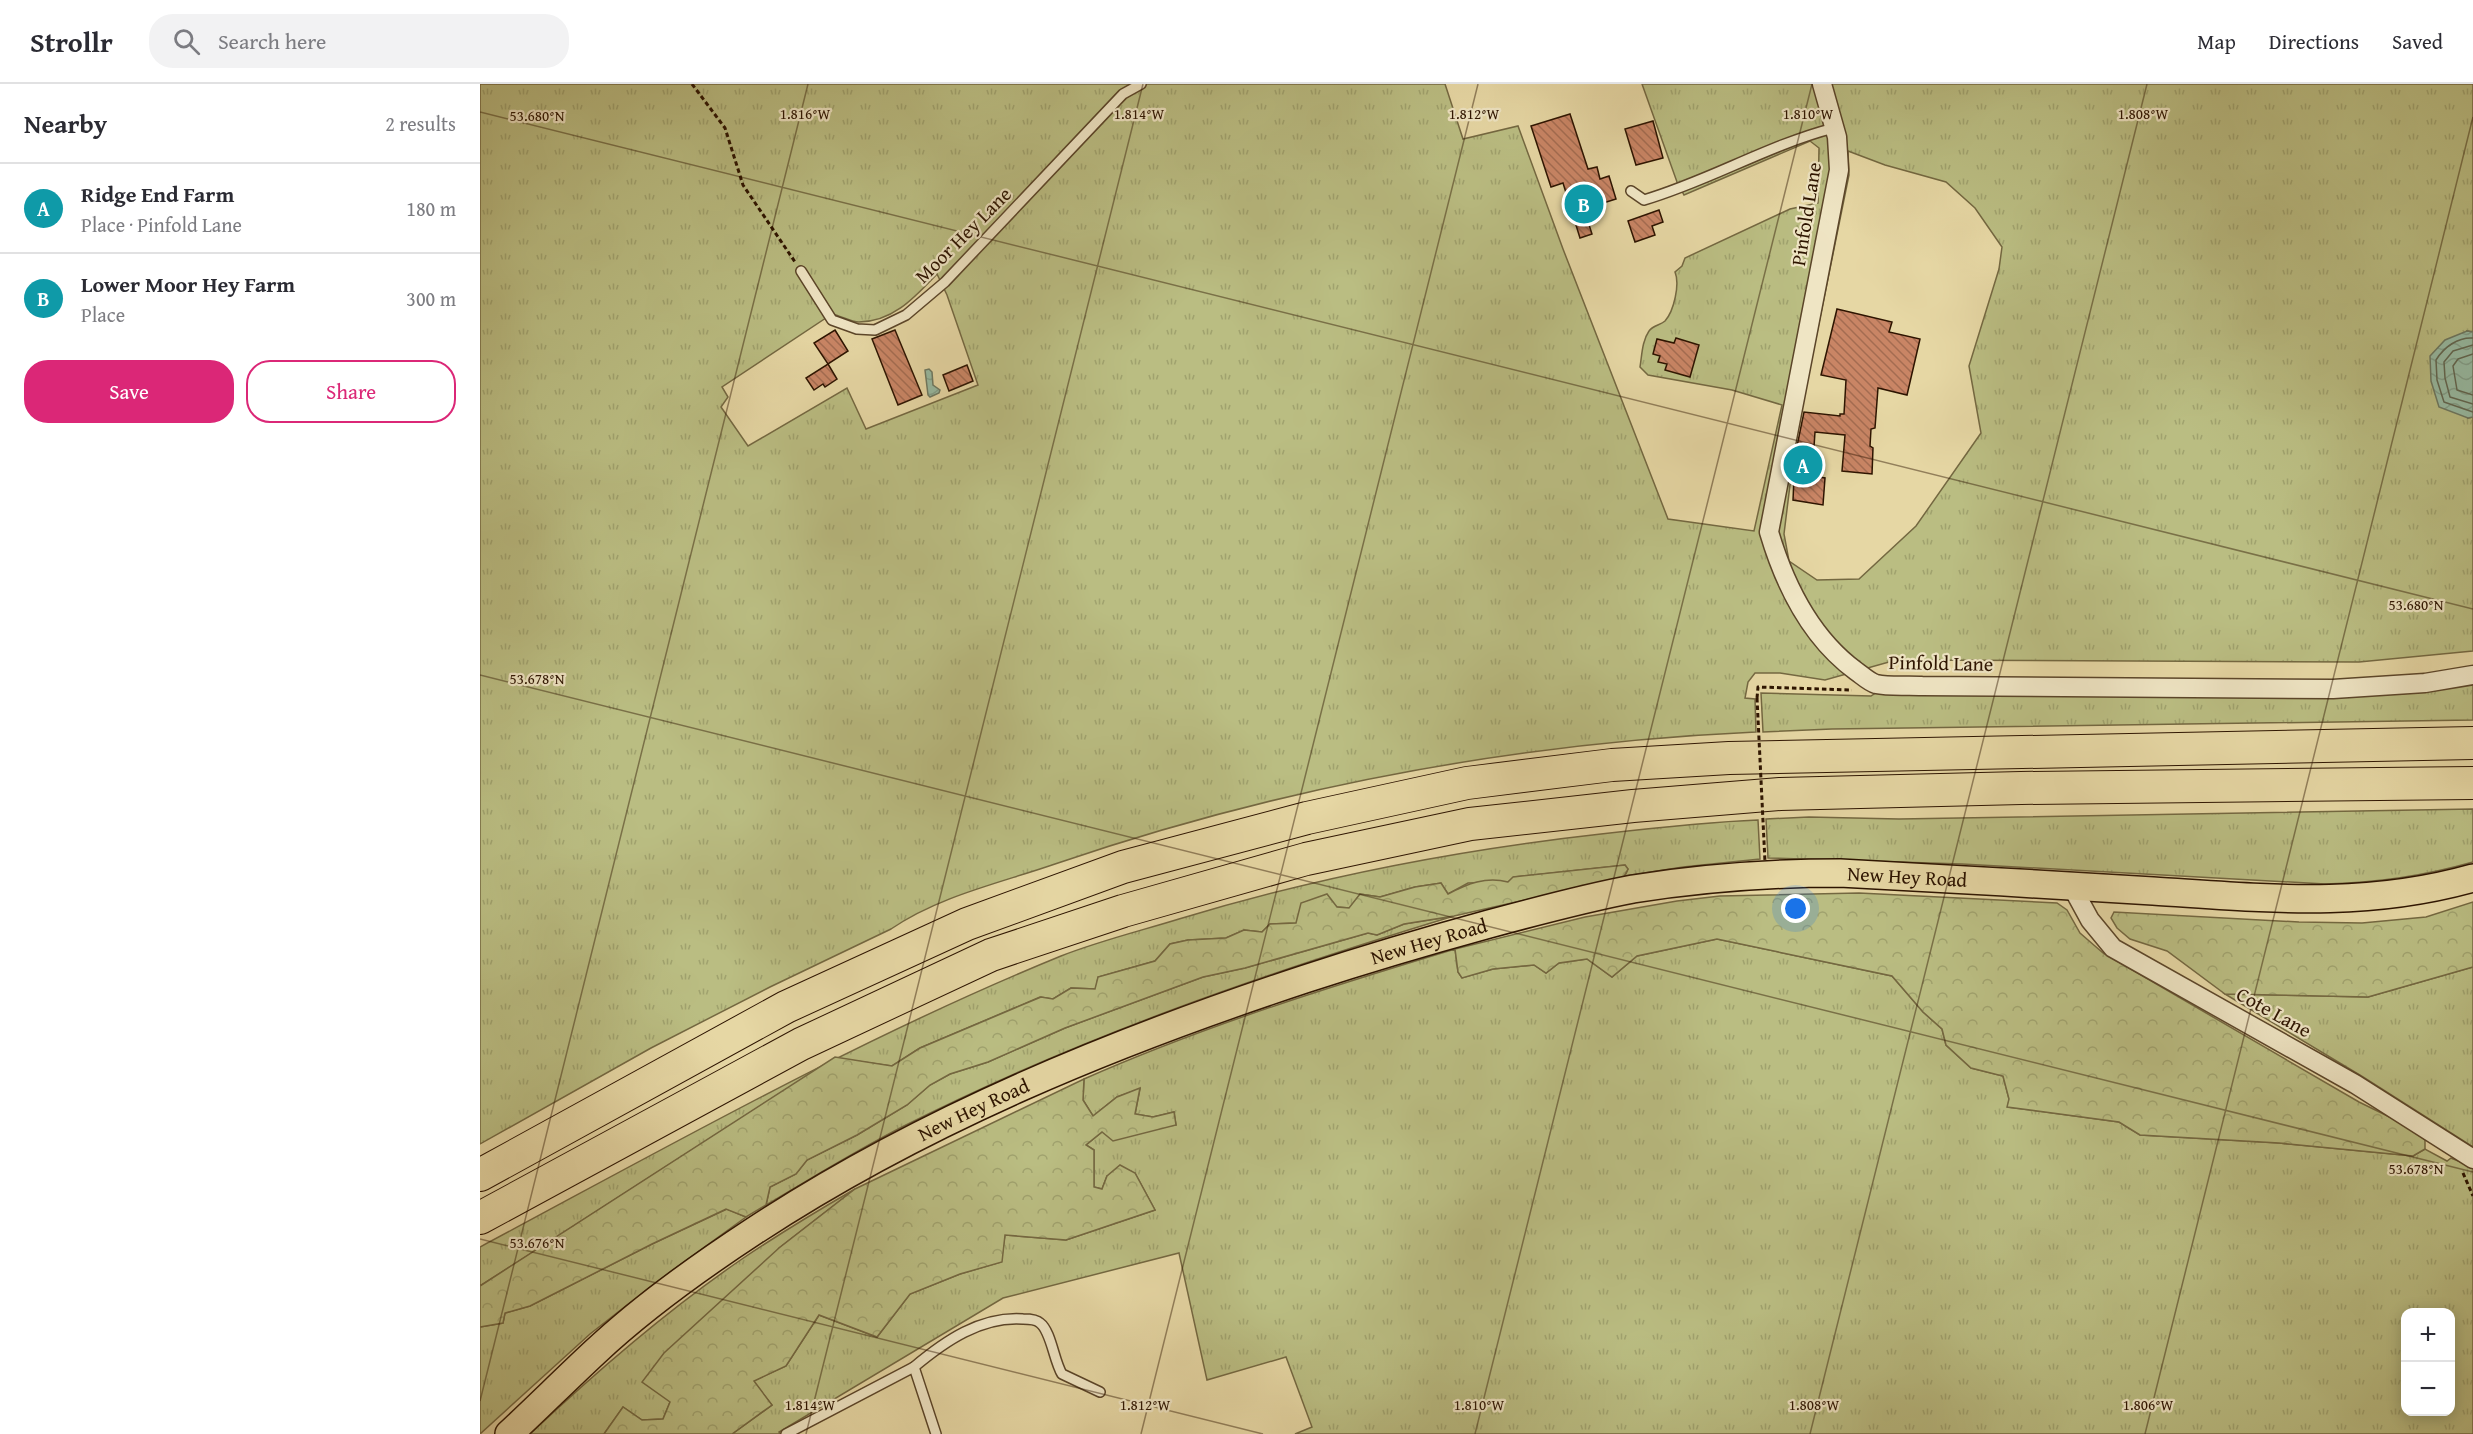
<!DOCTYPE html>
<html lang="en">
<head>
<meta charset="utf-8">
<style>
  :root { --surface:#fff; --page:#f2f2f3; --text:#2b2b33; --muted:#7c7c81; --line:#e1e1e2; --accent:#db2777 }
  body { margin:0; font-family:"Gentium Book Plus",serif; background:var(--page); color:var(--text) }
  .controls { position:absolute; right:18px; bottom:18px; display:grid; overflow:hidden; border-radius:12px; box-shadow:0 3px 15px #0003 }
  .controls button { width:54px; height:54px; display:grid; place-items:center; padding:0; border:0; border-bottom:2px solid var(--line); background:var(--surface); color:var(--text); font:30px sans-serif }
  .you { position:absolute; left:1316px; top:825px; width:21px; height:21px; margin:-15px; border:4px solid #fff; border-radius:50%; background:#1a73e8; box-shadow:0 0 0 9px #1a73e833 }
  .badge { display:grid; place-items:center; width:39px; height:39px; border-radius:50%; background:var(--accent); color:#fff; font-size:20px; font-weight:700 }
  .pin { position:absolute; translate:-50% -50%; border:3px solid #fff; box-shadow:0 2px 6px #0006 }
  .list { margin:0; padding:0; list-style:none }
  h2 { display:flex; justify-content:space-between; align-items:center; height:78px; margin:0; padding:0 24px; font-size:26px }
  h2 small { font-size:20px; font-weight:400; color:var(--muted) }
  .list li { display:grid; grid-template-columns:39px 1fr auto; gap:18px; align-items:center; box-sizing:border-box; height:90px; padding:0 24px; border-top:2px solid var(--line) }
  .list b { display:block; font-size:22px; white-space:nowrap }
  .list p { margin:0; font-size:20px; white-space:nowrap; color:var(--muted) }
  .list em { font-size:20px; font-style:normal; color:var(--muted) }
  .actions { display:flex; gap:12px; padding:18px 24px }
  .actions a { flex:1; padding:14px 0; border:2px solid var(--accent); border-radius:24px; text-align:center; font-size:21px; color:var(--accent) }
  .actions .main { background:var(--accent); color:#fff }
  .icon { flex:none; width:33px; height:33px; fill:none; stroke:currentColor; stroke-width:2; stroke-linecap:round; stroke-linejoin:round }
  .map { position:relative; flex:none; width:1993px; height:1350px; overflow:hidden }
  header { display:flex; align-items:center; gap:36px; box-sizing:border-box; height:84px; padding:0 30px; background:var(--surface); border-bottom:2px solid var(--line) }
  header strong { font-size:28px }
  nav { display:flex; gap:33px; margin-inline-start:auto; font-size:21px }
  .search { width:420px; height:54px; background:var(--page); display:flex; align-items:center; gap:15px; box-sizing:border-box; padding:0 21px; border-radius:24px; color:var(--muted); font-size:22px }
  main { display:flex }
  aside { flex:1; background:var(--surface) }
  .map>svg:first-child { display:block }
  .grass { fill:url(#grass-tufts); stroke:#746841; stroke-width:1.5; fill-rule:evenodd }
  .forest { fill:url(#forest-crowns); stroke:#746841; stroke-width:1.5 }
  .water { fill:url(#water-waves); stroke:#6d7861; stroke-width:1.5 }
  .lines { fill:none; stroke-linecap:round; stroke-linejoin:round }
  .shore { stroke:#626751; stroke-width:1.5 }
  .building { fill:url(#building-back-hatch); stroke:#2d1400; stroke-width:1.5 }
  .service-casing { stroke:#5b4529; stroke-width:12 }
  .minor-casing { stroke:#5b4529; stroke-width:21 }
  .primary-casing { stroke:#2d1400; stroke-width:30 }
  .motorway-casing { stroke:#2d1400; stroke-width:34 }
  .path { stroke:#2d1400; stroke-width:3; stroke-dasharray:4.5 3; stroke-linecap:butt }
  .service { stroke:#efe5c4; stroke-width:9 }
  .minor { stroke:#efe5c4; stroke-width:18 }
  .primary { stroke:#e6d7a4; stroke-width:27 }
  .motorway { stroke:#e6d7a4; stroke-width:32 }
  .path-bridge { stroke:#2d1400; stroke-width:3; stroke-dasharray:4.5 3; stroke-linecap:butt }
  .ticks { fill:none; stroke:#2d1400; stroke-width:1.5; stroke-opacity:0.45 }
  .labels { text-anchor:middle; stroke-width:4.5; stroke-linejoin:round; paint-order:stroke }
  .street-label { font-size:20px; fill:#2d1400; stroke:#efe5c4 }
  .ticks-label { font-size:15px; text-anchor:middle; fill:#2d1400; stroke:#efe5c4; stroke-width:4.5; stroke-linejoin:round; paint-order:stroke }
</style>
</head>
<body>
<header>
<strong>Strollr</strong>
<div class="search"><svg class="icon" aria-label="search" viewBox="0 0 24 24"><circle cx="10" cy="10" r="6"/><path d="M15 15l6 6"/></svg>Search here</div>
<nav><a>Map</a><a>Directions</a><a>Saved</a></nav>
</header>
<main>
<aside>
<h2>Nearby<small>2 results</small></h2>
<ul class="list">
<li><span class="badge" style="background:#0f9aa8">A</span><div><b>Ridge End Farm</b><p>Place · Pinfold Lane</p></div><em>180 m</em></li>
<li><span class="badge" style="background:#0f9aa8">B</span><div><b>Lower Moor Hey Farm</b><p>Place</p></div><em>300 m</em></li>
</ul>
<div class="actions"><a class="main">Save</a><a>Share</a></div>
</aside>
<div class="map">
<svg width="1993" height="1350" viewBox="0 0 1993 1350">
  <defs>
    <pattern id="grass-tufts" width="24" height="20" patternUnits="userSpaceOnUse" patternTransform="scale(1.5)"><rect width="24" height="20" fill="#babd82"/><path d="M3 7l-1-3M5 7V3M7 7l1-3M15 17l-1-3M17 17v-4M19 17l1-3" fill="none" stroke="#a0a26e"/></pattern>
    <pattern id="forest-crowns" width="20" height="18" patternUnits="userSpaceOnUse" patternTransform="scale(1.5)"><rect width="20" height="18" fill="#babd82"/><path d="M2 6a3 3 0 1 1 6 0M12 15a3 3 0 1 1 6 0" fill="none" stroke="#a0a26e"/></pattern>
    <pattern id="water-waves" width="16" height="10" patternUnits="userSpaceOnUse" patternTransform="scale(1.5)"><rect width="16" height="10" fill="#97baa2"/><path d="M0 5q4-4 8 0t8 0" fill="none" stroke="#829f8a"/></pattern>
    <pattern id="building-back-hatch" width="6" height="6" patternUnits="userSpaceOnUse" patternTransform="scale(1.5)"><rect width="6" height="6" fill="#c98565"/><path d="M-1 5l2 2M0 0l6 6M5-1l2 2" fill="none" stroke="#a46c51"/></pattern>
  </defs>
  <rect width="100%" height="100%" fill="#e6d7a4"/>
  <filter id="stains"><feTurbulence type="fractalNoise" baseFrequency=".00333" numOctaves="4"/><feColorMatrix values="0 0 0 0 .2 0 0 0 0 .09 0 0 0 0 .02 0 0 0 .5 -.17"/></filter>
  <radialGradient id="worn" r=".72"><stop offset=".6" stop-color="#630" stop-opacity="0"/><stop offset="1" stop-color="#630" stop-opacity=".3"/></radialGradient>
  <g class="grass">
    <path d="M0 0H965L983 55 1038 42 1083 165 1188 435 1274 447 1302 321 1252 306 1168 291 1160 283C1162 271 1162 257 1169 247 1173 241 1181 241 1185 237 1194 227 1200 200 1195 188L1202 182 1205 174 1310 125 1338 119 1339 64 1330 57 1204 111 1197 98 1162 0H1993V248L1987 247 1988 334 1993 333V567L1879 578 1416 576 1345 596 1300 589H1275L1268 598 1265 614 1275 615 1276 648C1035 659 803 702 575 780 520 799 459 812 411 845L290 903 171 964 0 1060ZM1368 67 1405 81 1466 98 1495 124 1522 163 1519 185 1489 282 1501 349 1436 442 1379 495 1337 496 1309 477 1304 450 1316 352 1369 91ZM457 190 467 211 498 301 386 345 367 304 268 362 241 323 248 313 242 303 352 230C361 232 371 238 379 238 413 238 435 213 457 190Z"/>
    <polygon points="1993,600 1993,636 1352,645 1283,648 1281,609 1391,612 1400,606 1828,611 1922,610"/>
    <path d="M1993 725V778C1944 792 1896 799 1845 800L1482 780 1288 774 1286 735 1329 733 1419 735Z"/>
    <path d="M1278 736 1280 775 1203 783 1145 792 1148 785 1145 781 1034 793 1028 798 988 799 968 810 961 799 935 803 900 813 880 810 870 824 857 823 816 839 790 840 782 848 764 846 746 854 708 856 690 860 675 877 618 893 616 905 591 904 573 915 560 913 440 964 412 982 355 974 0 1202V1163C191 1061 380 954 581 872 619 857 660 847 699 835 837 793 977 766 1121 750 1173 744 1225 738 1278 736Z"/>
    <path d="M974 832C786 889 600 953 424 1042 377 1066 332 1094 286 1121L290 1103 316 1090 327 1076 377 1051 427 1021 450 1001 470 990 508 978 585 944 723 893 765 884 888 849 897 851 924 840Z"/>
    <path d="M1237 855 1412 892 1443 928 1462 945 1466 961 1491 984 1523 992 1529 1015 1528 1023 1639 1038 1660 1051 1799 1059 1933 1072 1945 1065 1967 1077 1971 1074 1993 1083V1350H815L832 1343 806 1273 727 1296 699 1169 523 1214 299 1348 300 1350H252L292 1321 273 1297 306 1282 339 1231 397 1253 430 1210 480 1190 521 1178 525 1151 586 1156 675 1126 655 1089 627 1092 622 1105 614 1103V1066L606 1061 622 1048 696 1041 694 1028 673 1033 655 1030 660 1005 637 1013 613 1032 603 1016 604 995C724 942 849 903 975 865L978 888 982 894 1013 885 1054 881 1066 889 1079 879 1107 875 1132 893 1157 872ZM1926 1228H1970V1328H1926Z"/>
    <polygon points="1993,883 1993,1063 1883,993 1745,910 1888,913"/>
    <path d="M375 1105 299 1164 190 1318 183 1335 162 1336 143 1323 124 1350H50C117 1287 186 1227 262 1175 299 1150 337 1127 375 1105Z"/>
    <polygon points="247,1125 266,1133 175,1199 110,1250 0,1350 0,1243 23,1239 25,1229 50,1222 172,1160"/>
  </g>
  <g class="forest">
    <path d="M1145 781 1148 785 1143 794 974 832 924 840 897 851 888 849 765 884 723 893 585 944 508 978 470 990 450 1001 427 1021 377 1051 327 1076 316 1090 290 1103 286 1121 266 1133 246 1125 172 1160 50 1222 25 1229 23 1239 0 1243V1202L355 973 412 982 440 964 561 913 573 915 591 904 615 905 618 893 675 877 690 860 708 856 746 854 764 846 782 848 790 840 816 839 821 819 847 810 857 823 869 824 880 810 900 813 935 803 961 799 968 810C987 800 1006 792 1028 798L1033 793Z"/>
    <polygon points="1379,809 1577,819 1587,826 1600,849 1623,869 1879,1018 1924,1040 1945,1056 1945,1065 1933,1072 1799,1059 1660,1051 1639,1038 1527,1023 1529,1015 1523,992 1491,984 1466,961 1462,945 1443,928 1412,892 1237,855 1157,872 1132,893 1107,875 1079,879 1066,889 1054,881 1013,885 982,894 978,888 975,865 1105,833 1197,817 1240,812"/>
    <polygon points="1993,818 1993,883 1888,913 1745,910 1687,867 1650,855 1637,844 1631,834 1634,828 1819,838 1882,839 1946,833"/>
    <polygon points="604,995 603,1016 613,1032 637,1013 660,1004 655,1030 673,1033 694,1028 696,1041 633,1057 622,1048 606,1061 614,1066 614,1103 622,1105 627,1092 640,1081 655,1089 675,1126 586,1156 525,1151 522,1178 480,1190 430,1210 397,1253 339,1231 306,1282 274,1297 292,1321 252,1350 124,1350 143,1323 162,1336 183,1335 190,1318 162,1298 184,1269 299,1164 375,1105"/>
  </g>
  <g class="water">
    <polygon points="1987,247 1993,248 1993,333 1988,334 1959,323 1951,297 1950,272 1965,256"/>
    <polygon points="449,285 452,288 453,301 460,306 459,309 450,313 448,311 445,286"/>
  </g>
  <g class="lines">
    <g class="shore">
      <path d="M1993 254C1978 253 1964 263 1956 276L1957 296 1964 318 1993 328"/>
      <polyline points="1993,261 1973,267 1964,278 1965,294 1970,313 1993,320"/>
      <polyline points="1993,270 1978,275 1973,282 1977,306 1993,311"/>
    </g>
  </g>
  <g class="building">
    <polygon points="1090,30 1108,85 1117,83 1120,95 1129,92 1136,115 1104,125 1112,150 1100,154 1083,99 1071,103 1051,42"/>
    <polygon points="1173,37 1183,74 1156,81 1145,45"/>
    <polygon points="1179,126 1183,138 1172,142 1175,151 1155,158 1148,137"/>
    <polygon points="1357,225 1412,238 1409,248 1440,255 1427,311 1398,304 1395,344 1391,345 1390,362 1393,364 1392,390 1362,387 1365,351 1335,348 1332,392 1345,394 1343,421 1313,416 1315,372 1324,328 1360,332 1360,330 1364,330 1366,296 1341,291"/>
    <polygon points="355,246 368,267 348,280 334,259"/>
    <polygon points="415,246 442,311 418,321 392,255"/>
    <polygon points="1196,254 1219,261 1210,293 1185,286 1187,280 1178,278 1180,272 1173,270 1177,255 1194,259"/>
    <polygon points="348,280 357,295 345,303 343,300 334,306 326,294"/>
    <polygon points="487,281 493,297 469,307 463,291"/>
  </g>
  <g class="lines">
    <g class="service-casing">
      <g id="service">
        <path d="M1151 107 1164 116C1229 97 1288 61 1354 44"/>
        <polyline points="321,187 352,236 377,245 395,246 426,231 465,198 643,10 661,0"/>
        <path d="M434 1283C465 1257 501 1232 543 1235 548 1235 556 1235 560 1239 571 1247 574 1277 582 1290L620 1308"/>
        <polyline points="306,1350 434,1283 456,1350"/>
      </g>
    </g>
    <g class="minor-casing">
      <g id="minor">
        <path d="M1342 0 1357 53 1359 86 1289 448C1305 502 1331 554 1376 587 1382 591 1389 598 1396 600 1410 603 1427 601 1442 602L1853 605 1945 599 1993 591"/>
        <polyline points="1592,803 1610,836 1633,864 1875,1000 1993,1075"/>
      </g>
    </g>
    <g class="primary-casing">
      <g id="primary">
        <path id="s1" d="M29 1350C58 1323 86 1295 115 1268 163 1223 219 1183 274 1147 443 1036 634 958 825 895 886 875 947 857 1009 840 1057 827 1105 814 1153 805 1222 794 1291 789 1360 789 1464 794 1569 801 1673 807 1785 814 1883 825 1993 794"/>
      </g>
    </g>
    <g class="motorway-casing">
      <g id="motorway">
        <polyline points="0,1091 306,923 487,840 643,783 827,734 987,699 1132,681 1249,674 1993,659"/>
        <polyline points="0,1134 321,960 511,871 643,827 826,775 990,740 1153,722 1300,710 1541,704 1993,699"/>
      </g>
    </g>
    <g class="path">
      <polyline points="212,0 245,44 263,101 315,178"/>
      <polyline points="1277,614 1278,603 1372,606"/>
      <polyline points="1983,1089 1993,1112"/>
    </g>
    <use href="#service" class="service"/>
    <use href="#minor" class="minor"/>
    <use href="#primary" class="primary"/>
    <use href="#motorway" class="motorway"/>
    <polyline class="path-bridge" points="1277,614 1285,778"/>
  </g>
  <path class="ticks" d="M0 28 1993 525M0 591 1993 1088M0 1155 783 1350M0 1317 328 0M326 1350 663 0M661 1350 998 0M995 1350 1332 0M1330 1350 1667 0M1665 1350 1993 33"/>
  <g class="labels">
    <g class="street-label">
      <text transform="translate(1326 130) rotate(-81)" y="7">Pinfold Lane</text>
      <text transform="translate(483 151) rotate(-45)" y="7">Moor Hey Lane</text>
      <text transform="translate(1461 579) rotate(1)" y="7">Pinfold Lane</text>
      <text dy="7" stroke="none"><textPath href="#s1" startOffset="1542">New Hey Road</textPath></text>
      <text dy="7" stroke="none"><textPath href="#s1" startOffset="1056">New Hey Road</textPath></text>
      <text transform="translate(1794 928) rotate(29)" y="7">Cote Lane</text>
      <text dy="7" stroke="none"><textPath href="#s1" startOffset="570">New Hey Road</textPath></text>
    </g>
  </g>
  <g class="ticks-label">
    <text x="325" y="35">1.816°W</text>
    <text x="659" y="35">1.814°W</text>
    <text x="994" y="35">1.812°W</text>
    <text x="1328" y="35">1.810°W</text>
    <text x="1663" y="35">1.808°W</text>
    <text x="57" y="37">53.680°N</text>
    <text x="1936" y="526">53.680°N</text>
    <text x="57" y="600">53.678°N</text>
    <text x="1936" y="1090">53.678°N</text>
    <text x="57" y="1164">53.676°N</text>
    <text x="330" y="1326">1.814°W</text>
    <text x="665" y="1326">1.812°W</text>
    <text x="999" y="1326">1.810°W</text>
    <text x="1334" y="1326">1.808°W</text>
    <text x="1668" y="1326">1.806°W</text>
  </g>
  <rect width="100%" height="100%" filter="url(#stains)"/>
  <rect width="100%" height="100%" fill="url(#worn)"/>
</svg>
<div class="controls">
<button>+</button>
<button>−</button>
</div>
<div class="you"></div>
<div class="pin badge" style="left:1323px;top:381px;background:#0f9aa8">A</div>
<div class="pin badge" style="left:1104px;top:120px;background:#0f9aa8">B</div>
</div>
</main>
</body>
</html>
